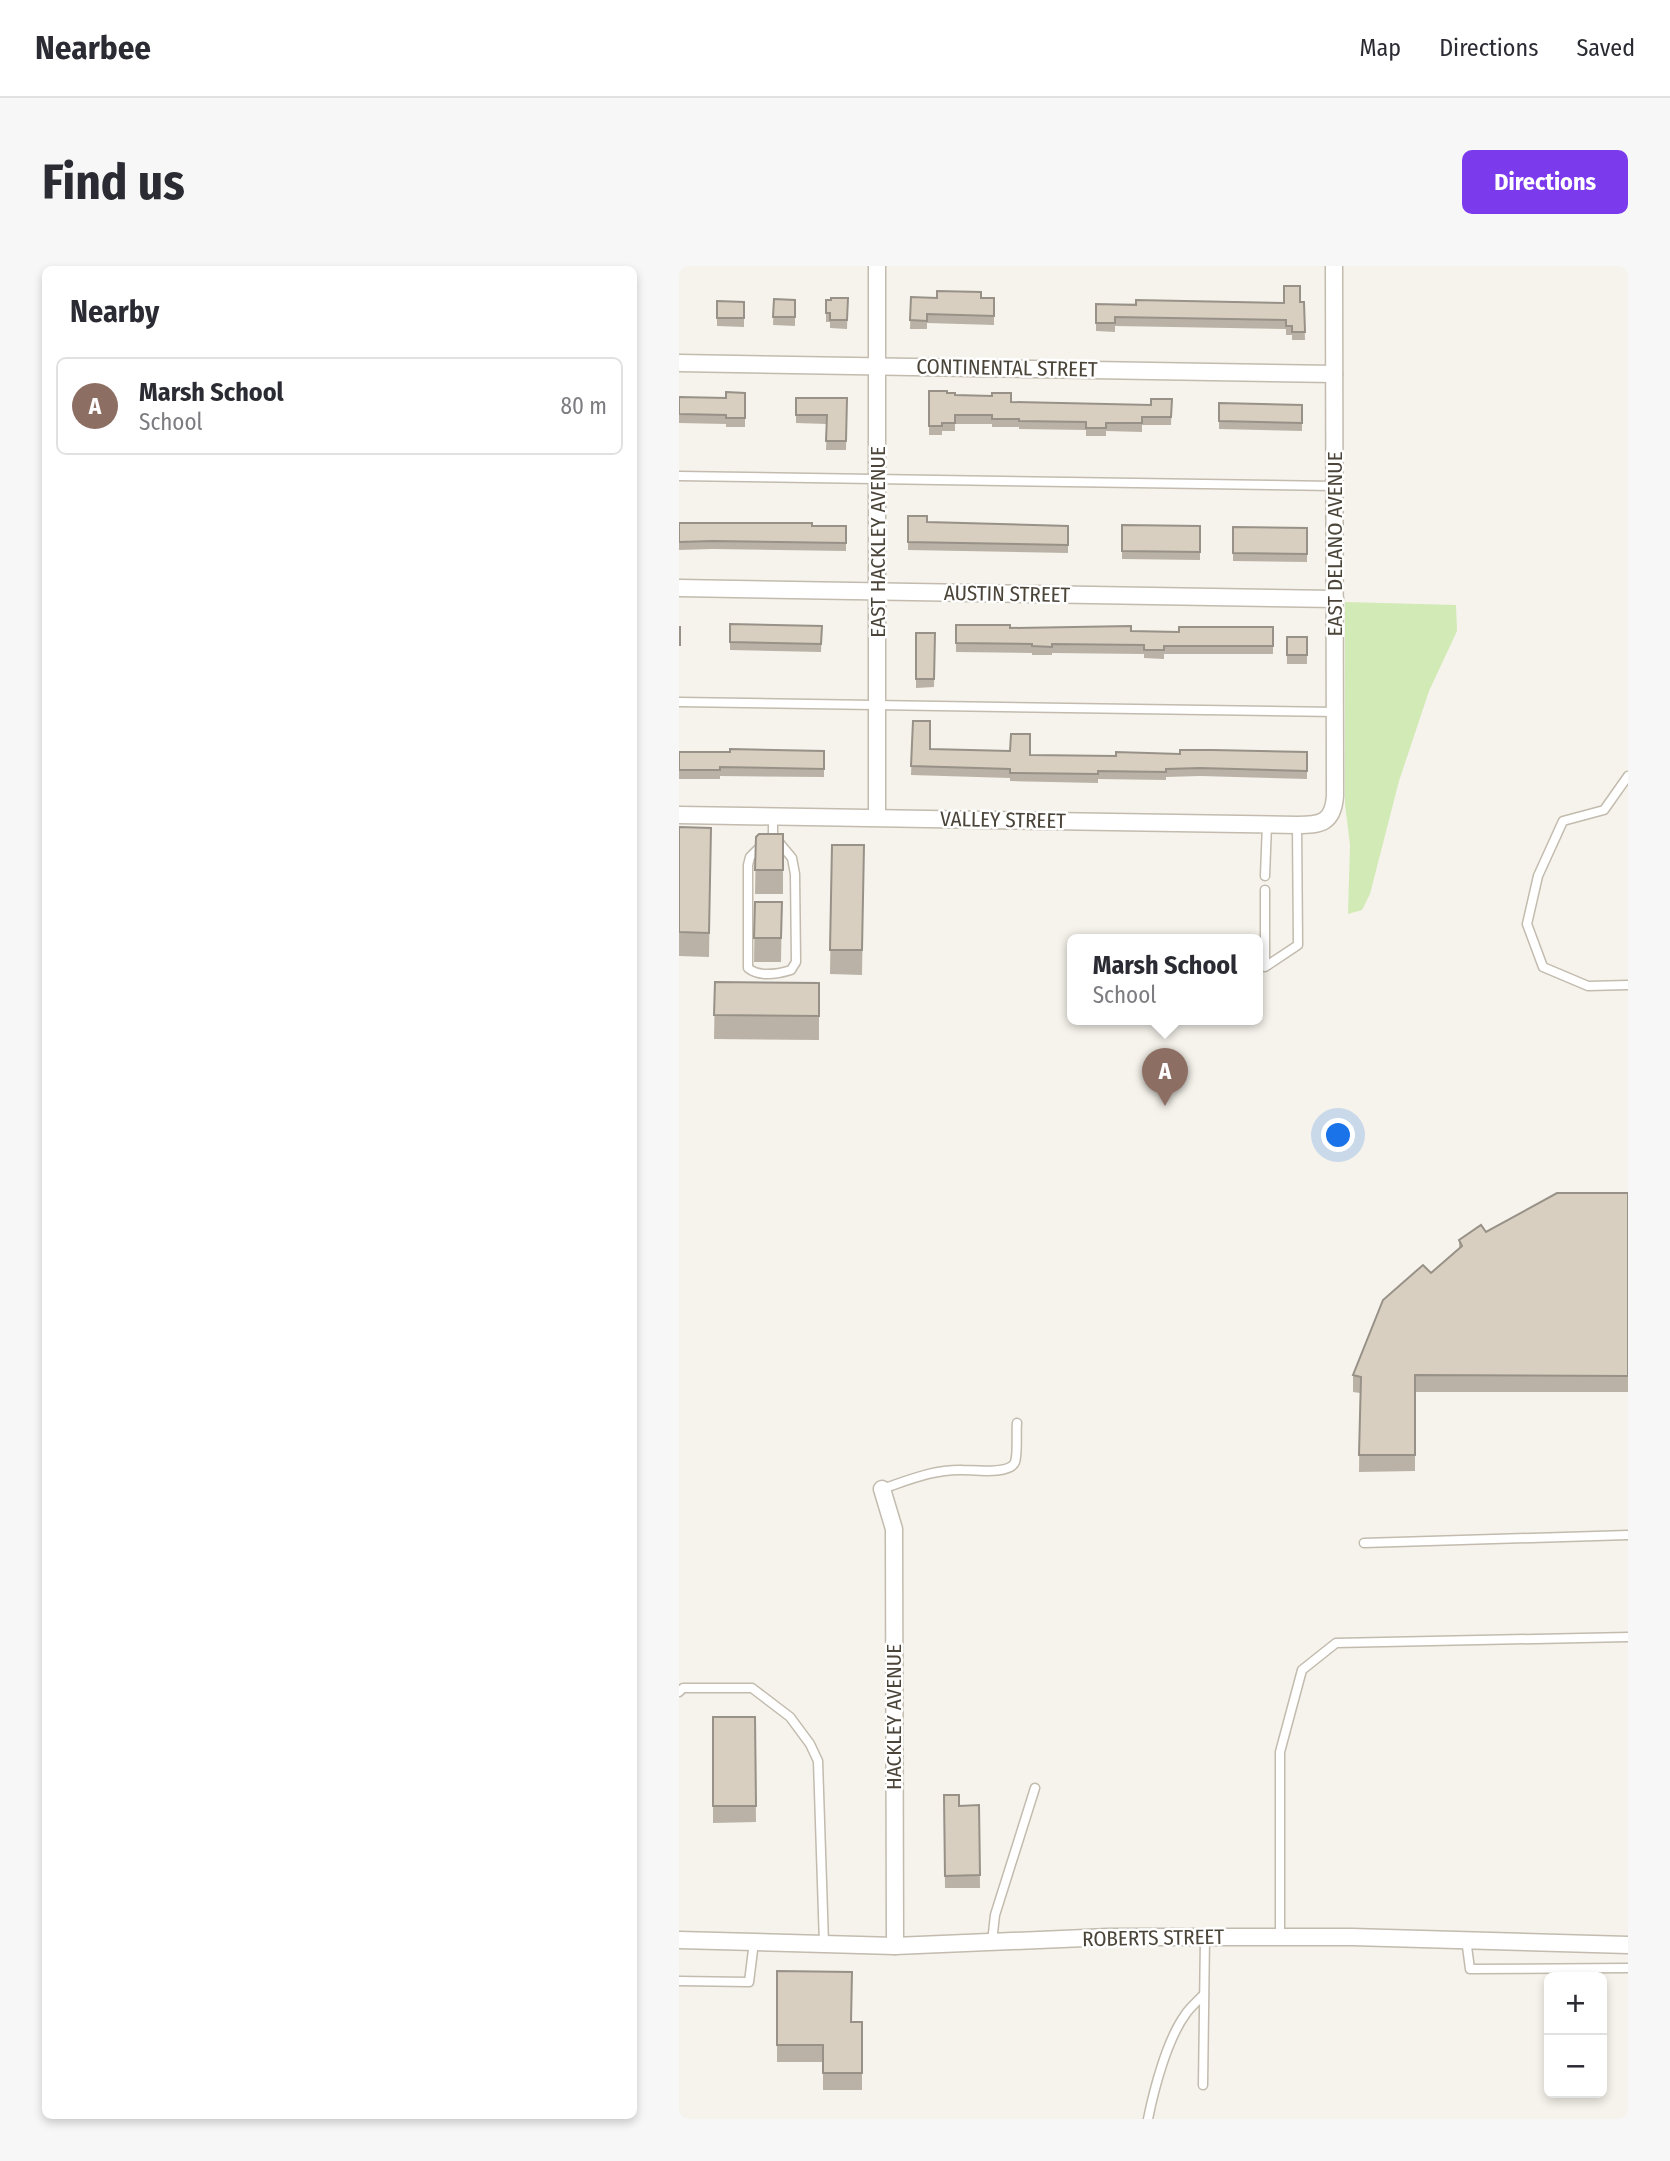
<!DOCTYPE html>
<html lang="en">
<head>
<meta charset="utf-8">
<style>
  :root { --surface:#fff; --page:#f7f7f7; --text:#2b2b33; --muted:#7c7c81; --line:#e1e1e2; --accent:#7c3aed }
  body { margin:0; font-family:"Fira Sans Condensed",sans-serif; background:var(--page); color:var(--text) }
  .controls { position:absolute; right:21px; bottom:21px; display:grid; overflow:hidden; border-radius:10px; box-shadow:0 4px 10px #0003 }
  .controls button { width:63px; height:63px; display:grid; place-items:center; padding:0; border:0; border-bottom:2px solid var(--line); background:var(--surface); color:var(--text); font:35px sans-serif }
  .you { position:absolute; left:660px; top:870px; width:24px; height:24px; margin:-18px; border:5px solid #fff; border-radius:50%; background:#1a73e8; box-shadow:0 0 0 10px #1a73e833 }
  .badge { display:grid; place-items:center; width:46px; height:46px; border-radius:50%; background:var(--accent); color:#fff; font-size:23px; font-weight:700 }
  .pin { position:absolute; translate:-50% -58px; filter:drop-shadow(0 2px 4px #0008) }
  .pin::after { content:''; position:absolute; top:37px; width:24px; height:21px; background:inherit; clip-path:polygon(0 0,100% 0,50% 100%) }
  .popup { position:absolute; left:388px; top:668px; width:196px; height:91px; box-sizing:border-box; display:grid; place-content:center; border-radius:10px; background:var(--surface); filter:drop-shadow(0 2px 5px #0005); font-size:23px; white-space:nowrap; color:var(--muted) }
  .popup b { font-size:26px; color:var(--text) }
  .popup::after { content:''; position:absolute; left:50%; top:100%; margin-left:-14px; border:14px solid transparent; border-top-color:var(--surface) }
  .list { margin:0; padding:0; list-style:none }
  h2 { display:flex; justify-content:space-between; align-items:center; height:91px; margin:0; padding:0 28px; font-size:30px }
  h2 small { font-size:23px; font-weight:400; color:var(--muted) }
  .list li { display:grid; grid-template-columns:46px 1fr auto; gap:21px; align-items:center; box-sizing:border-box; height:98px; margin:0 14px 14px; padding:0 14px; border:2px solid var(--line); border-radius:10px }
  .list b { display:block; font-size:26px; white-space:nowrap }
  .list p { margin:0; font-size:23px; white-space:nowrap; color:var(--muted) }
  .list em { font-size:23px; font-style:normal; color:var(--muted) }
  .map { position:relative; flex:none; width:949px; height:1853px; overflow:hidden; border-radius:10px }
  header { display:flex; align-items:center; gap:42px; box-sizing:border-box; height:98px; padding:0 35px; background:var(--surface); border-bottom:2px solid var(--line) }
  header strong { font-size:33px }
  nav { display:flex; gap:38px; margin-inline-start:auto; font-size:24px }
  .intro { display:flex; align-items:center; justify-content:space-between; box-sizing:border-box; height:168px; padding:0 42px }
  h1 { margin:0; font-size:49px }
  .button { padding:18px 32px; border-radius:10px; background:var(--accent); color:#fff; font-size:24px; font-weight:700 }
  main { display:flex; gap:42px; padding:0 42px }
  aside { flex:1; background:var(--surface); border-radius:10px; box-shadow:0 4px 10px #0003 }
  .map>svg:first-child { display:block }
  .green { fill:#d2eab5 }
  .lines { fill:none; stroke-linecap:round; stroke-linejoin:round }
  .service-casing { stroke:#c2bbae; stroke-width:11 }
  .minor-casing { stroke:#c2bbae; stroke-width:19 }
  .service { stroke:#fff; stroke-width:8 }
  .minor { stroke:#fff; stroke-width:16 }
  .wall { fill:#bab2a6 }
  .building { fill:#d8cfc1; stroke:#979187; stroke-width:2 }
  .labels { text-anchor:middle; stroke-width:5; stroke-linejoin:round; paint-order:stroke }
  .street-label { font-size:21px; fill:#4b4439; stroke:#fff }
</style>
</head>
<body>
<header>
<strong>Nearbee</strong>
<nav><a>Map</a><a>Directions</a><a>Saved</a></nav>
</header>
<div class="intro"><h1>Find us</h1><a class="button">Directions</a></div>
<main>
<aside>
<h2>Nearby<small></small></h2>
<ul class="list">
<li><span class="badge" style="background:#8d6e63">A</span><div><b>Marsh School</b><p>School</p></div><em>80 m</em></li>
</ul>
</aside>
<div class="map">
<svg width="949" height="1853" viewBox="0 0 949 1853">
  <rect width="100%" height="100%" fill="#f6f3ec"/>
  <polygon class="green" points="666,336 777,339 778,365 750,425 720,515 691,628 683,644 669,648 671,579 666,538"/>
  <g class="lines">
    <g class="service-casing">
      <g id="service">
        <polyline points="0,210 655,220"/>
        <polyline points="0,436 656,446"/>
        <polyline points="949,510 925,544 884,555 859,610 848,658 864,701 909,720 949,719"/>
        <path d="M82 580 71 591 69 599V702C80 711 99 708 112 704L117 696 116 608 113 592 94 569V551"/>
        <polyline points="586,610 588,558"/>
        <polyline points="586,624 586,701 619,679 618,559"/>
        <path d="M203 1223C230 1214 255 1203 284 1204 295 1204 331 1209 336 1196 339 1188 337 1166 338 1157"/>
        <polyline points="685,1277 949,1269"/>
        <polyline points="0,1426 4,1422 73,1422 111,1451 131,1478 139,1495 145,1678"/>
        <polyline points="601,1671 601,1486 623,1404 657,1377 949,1371"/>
        <polyline points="787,1673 791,1703 949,1702"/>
        <polyline points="313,1676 316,1649 356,1522"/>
        <polyline points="0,1715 70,1716 75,1676"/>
        <polyline points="524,1819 526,1671"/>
        <path d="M469 1853C475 1823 488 1774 506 1749 511 1741 519 1735 525 1728"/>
      </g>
    </g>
    <g class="minor-casing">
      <g id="minor">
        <polyline points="0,97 655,108"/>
        <polyline points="0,322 656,333"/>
        <path d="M0 549 618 559C642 559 654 557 656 530L655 0"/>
        <polyline points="198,551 198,0"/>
        <polyline points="203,1223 215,1263 216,1680"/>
        <polyline points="0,1674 216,1680 429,1671 673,1671 949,1679"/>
      </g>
    </g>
    <use href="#service" class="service"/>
    <use href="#minor" class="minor"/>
  </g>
  <g class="wall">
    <polygon points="232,31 315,32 315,59 248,57 248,63 231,63"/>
    <polygon points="169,32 168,63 151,62 151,56 147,56 147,34"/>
    <polygon points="95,33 116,34 116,60 94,59"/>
    <polygon points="38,35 65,36 65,61 38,60"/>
    <polygon points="625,36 626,74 613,74 613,69 607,69 607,63 436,60 436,66 417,65 417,38"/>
    <polygon points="250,125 268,127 276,129 313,130 332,136 472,139 493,133 492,159 463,159 463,166 427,165 427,170 407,170 407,164 340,163 340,161 313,161 313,158 276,158 276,165 263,165 263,169 250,169"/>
    <polygon points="66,127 66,161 47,161 47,158 0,157 0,131 47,132"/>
    <polygon points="117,132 168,132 167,184 147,184 148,158 117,157"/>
    <polygon points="540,137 623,139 623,165 540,163"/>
    <polygon points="229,250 248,256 389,260 389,287 229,284"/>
    <polygon points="0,257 167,260 167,285 33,283 0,284"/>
    <polygon points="443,259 521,260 521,294 443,293"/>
    <polygon points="554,261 628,262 628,296 554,295"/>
    <polygon points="51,358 143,360 142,386 51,384"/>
    <polygon points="277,359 331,362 500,366 594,361 594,388 485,388 485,393 465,392 465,388 373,387 373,389 353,389 353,387 277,386"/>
    <polygon points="237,367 256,367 255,421 237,422"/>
    <rect x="608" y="371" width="20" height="27"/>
    <polygon points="234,455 251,483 351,489 437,490 501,488 628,486 628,513 521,510 487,511 487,514 419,513 419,517 331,515 331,512 232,509"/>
    <polygon points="145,485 145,511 41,510 41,513 0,513 0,486"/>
    <polygon points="0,561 32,562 30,691 0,690"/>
    <polygon points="104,568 104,628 76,628 77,571"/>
    <polygon points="153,579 185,579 183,709 151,708"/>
    <polygon points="76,636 103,636 102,696 75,696"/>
    <polygon points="36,716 140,717 140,774 35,773"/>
    <polygon points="949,927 949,1126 736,1126 736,1205 680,1206 681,1127 674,1126 674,1109 752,1007 780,983 780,974"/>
    <polygon points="76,1451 77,1556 34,1557 34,1452"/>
    <polygon points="265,1529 280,1540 300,1539 301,1622 266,1622"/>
    <polygon points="98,1705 173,1756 183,1756 183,1824 144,1824 144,1796 98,1796"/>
  </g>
  <g class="building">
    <polygon points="605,20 621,20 621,36 625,36 626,66 613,66 613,60 607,60 607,54 436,51 436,57 417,57 417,38 457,39 457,34 605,37"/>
    <polygon points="258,25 302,26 302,32 315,32 315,50 248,48 248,55 231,54 232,31 258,32"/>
    <polygon points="152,32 169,32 168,54 151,54 151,47 147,47 147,34 152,34"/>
    <polygon points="95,33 116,34 116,51 94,51"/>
    <polygon points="38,35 65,36 65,52 38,52"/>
    <polygon points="250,125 268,125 268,127 276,127 276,129 313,130 313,127 332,127 332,136 472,139 472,133 493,133 492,151 463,151 463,157 427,157 427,162 407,162 407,156 340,155 340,153 313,153 313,149 276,149 276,157 263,157 263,160 250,160"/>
    <polygon points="47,126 66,127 66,152 47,152 47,149 0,148 0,131 47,132"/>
    <polygon points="117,132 168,132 167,175 147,175 148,149 117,149"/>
    <polygon points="540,137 623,139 623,157 540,155"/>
    <polygon points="229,250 248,250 248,256 389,260 389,279 229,276"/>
    <polygon points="0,257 133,257 133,260 167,260 167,277 33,275 0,276"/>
    <polygon points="443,259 521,260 521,286 443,285"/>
    <polygon points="554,261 628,262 628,288 554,287"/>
    <polygon points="51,358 143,360 142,378 51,376"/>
    <polygon points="277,359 331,359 331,362 452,360 452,365 500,366 500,361 594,361 594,380 485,380 485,384 465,384 465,379 373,378 373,381 353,380 353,378 277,377"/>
    <rect x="0" y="361" width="1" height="18"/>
    <polygon points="237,367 256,367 255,413 237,413"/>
    <rect x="608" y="371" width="20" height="18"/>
    <polygon points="234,455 251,455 251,483 331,485 332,468 351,468 351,489 437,490 437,486 501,488 501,484 534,484 628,486 628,505 521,502 487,503 487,506 419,505 419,508 331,507 331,503 232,500"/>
    <polygon points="51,483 145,485 145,503 41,501 41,504 0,504 0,486 51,486"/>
    <polygon points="0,561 32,562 30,667 0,666"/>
    <polygon points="80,568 104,568 104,604 76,604 77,571"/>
    <polygon points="153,579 185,579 183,684 151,684"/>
    <polygon points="76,636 103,636 102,672 75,672"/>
    <polygon points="36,716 140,717 140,750 35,749"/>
    <polygon points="878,927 949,927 949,1110 736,1109 736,1189 680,1189 682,1111 674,1109 704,1034 744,999 752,1007 783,980 780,974 802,959 807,966"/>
    <polygon points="34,1451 76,1451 77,1540 34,1540"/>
    <polygon points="265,1529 280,1529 280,1540 300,1539 301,1609 266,1610"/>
    <polygon points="98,1705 173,1706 172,1756 183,1756 183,1807 144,1807 144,1779 98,1779"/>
  </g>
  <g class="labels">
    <g class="street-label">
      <text transform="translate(328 102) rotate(1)" y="7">CONTINENTAL STREET</text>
      <text transform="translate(199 276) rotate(-90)" y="7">EAST HACKLEY AVENUE</text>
      <text transform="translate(656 278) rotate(-90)" y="7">EAST DELANO AVENUE</text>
      <text transform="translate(328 328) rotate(1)" y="7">AUSTIN STREET</text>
      <text transform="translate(324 554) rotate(1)" y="7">VALLEY STREET</text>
      <text transform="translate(215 1451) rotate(-90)" y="7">HACKLEY AVENUE</text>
      <text transform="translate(474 1672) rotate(-1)" y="7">ROBERTS STREET</text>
    </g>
  </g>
</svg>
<div class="controls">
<button>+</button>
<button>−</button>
</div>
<div class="you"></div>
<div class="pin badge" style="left:486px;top:840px;background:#8d6e63">A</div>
<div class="popup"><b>Marsh School</b>School</div>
</div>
</main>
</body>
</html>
